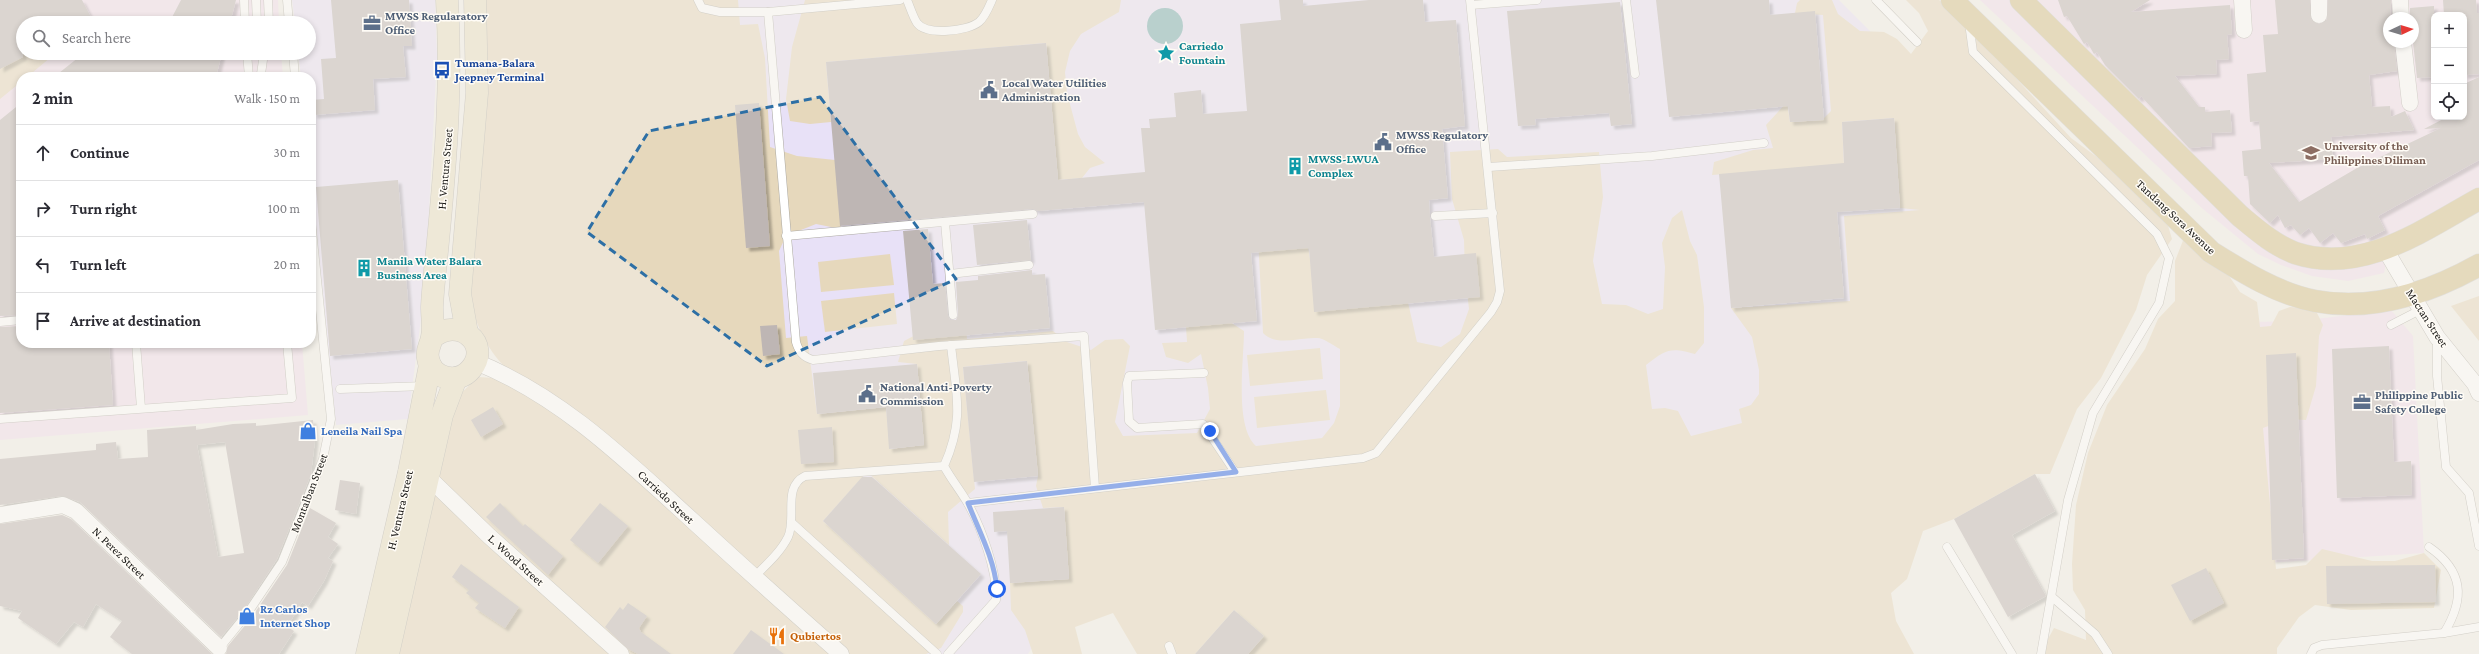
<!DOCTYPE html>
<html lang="en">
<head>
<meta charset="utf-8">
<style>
  :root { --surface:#fff; --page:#f2f2f3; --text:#2b2b33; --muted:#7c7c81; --line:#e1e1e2 }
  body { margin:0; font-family:"Crimson Pro",serif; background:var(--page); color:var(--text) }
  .controls { position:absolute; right:12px; top:12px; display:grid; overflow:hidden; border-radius:8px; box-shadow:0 2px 6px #0003 }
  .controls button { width:36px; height:36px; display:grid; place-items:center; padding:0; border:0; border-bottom:1px solid var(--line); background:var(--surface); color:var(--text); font:20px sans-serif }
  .compass { position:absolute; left:2383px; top:12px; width:36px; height:36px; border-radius:50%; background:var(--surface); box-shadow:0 2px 6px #0003; rotate:86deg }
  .stop { position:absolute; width:12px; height:12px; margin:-9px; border:3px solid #2563eb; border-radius:50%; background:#fff }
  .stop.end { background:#2563eb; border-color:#fff; box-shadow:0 1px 4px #0008 }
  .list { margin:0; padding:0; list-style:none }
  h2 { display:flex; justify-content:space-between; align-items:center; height:52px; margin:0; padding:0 16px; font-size:17px }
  h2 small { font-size:13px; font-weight:400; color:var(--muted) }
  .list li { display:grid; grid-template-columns:26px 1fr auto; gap:12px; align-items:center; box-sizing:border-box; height:56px; padding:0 16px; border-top:1px solid var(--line) }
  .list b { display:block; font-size:15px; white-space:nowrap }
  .list em { font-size:13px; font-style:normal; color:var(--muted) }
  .icon { flex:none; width:22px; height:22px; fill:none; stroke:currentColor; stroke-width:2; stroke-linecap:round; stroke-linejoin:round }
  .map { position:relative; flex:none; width:2479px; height:654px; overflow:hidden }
  .search { position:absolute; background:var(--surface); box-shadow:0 2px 6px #0003; left:16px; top:16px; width:300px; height:44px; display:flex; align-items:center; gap:10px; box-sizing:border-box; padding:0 14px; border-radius:22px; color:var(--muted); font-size:15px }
  .panel { position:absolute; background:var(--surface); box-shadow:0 2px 6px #0003; left:16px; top:72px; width:300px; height:276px; border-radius:16px }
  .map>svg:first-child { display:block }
  .commercial { fill:#e8e1f7 }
  .education { fill:#f2deee; fill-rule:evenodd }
  .green { fill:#e6d8bc }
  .water { fill:#73aaae }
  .building { fill:#beb6b4; fill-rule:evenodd; filter:url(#shadow) }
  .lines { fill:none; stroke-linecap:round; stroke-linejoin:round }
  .lane-casing { stroke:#aca9a2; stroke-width:9 }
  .street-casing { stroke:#aca9a2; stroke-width:17 }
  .secondary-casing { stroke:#aca9a2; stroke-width:23 }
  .primary-casing { stroke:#ccc; stroke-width:23 }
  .lane { stroke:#fff; stroke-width:8 }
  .street { stroke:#fff; stroke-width:16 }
  .secondary { stroke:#e9e0c4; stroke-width:22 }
  .primary { stroke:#d4c18a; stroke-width:22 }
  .route { stroke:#2563eb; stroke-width:5 }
  .marked { fill:none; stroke:#2d6fa5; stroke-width:3; stroke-dasharray:8 5; stroke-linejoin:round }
  .labels { text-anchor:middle; stroke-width:3; stroke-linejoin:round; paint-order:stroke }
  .service-label { font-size:12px; font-weight:bold; fill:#4e5e75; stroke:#fffcf6; text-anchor:start }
  .culture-label { font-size:12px; font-weight:bold; fill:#0d838f; stroke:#fffcf6; text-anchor:start }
  .transit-label { font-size:12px; font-weight:bold; fill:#164399; stroke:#fffcf6; text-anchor:start }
  .education-label { font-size:12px; font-weight:bold; fill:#785e54; stroke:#fffcf6; text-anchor:start }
  .street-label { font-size:12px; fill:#191816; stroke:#fffcf6 }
  .shop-label { font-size:12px; font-weight:bold; fill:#366cbe; stroke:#fffcf6; text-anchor:start }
  .food-label { font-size:12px; font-weight:bold; fill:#c56008; stroke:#fffcf6; text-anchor:start }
</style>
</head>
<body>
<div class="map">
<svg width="2479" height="654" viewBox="0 0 2479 654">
  <defs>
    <filter id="shadow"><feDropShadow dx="3.5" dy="3.5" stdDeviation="1" flood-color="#0004"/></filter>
  </defs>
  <rect width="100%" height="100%" fill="#f2efe8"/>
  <g class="commercial">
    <polygon points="292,0 435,0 437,57 425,288 408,419 336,425 311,175 311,77 301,77 298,53 309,53 309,23 295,23"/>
    <polygon points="639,0 1839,0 1907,68 1923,210 1860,435 1394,495 1101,538 1028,654 859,654"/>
  </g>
  <g class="education">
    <polygon points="0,0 278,0 279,23 23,23 23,53 281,53 283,77 21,77 21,343 302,343 308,415 0,440"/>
    <path d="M1980 0H2479V189L2392 234 2384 273 2348 281 2312 276 2281 265 2258 254 2203 209ZM2434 15H2464V117H2434ZM2389 18H2413V42H2389Z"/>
    <polygon points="2391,310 2413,336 2424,553 2265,563 2252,322 2299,321"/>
  </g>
  <g class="green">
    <path d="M480 0H738L740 25 758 24 765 58 770 147 797 156 835 160 841 229 816 224 786 236 779 251 786 338 807 336 817 414 886 407 890 449 924 445 917 364 898 362 904 341 927 329 965 320 967 339 1053 331 1067 342 1091 350 1105 340 1123 339 1130 346 1115 422 1123 436 1197 433 1210 409 1208 388 1201 354 1188 363 1166 357 1162 343 1187 342 1186 327 1230 322 1244 331C1244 360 1234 426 1256 446L1322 438 1334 423 1340 406V349C1334 346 1324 338 1317 338 1299 337 1277 347 1263 333L1258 238 1306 233 1317 304 1407 298 1417 342 1441 347 1460 334 1469 309 1465 274 1464 240 1452 199 1450 152 1498 149 1507 157 1599 152 1603 197 1593 261 1602 304 1626 305 1648 314 1663 309 1665 267 1662 243 1672 218 1682 210 1690 241 1697 255 1704 307V343L1695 354C1671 347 1666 349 1646 365L1652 409 1665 408 1678 411 1691 436 1742 423 1739 409 1751 405 1759 394V370L1752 337 1731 308 1850 301 1844 216 1920 210 1900 208 1894 118 1842 122 1844 165 1712 175 1714 162 1753 150 1773 148 1766 125 1787 102 1790 122 1822 120 1831 111 1823 15 1795 13 1797 3 1800 0H1832L1838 14 1860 31 1884 32 1897 39 1911 54 1928 31 1919 13 1906 0H1939L1957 14 2071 138 2101 160 2166 219 2172 239 2147 275 2136 310 2101 378 2077 409 2050 474H2035L1954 519 1923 531 1907 579 1891 593 1896 621 1914 654H1248L1264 636 1234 610 1195 654H1137L1113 613 1075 627 1082 654H1033L1025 630 1011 610 1010 583 1069 579 1064 507 1043 508 1036 486 1038 476 1027 361 963 367 975 489 948 512 949 545 867 472 823 521 936 624 957 601 963 606V612L941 648 926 654H397L456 398 478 377 494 378 503 365C483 344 473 316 467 289Z"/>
    <polygon points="805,0 1121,0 1119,12 1081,34 1070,51 1065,72 1067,93 1078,134 1085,147 1105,163 1090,168 1082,178 1058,180 1046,43 826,62 831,122 810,124 790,121 786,99 792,47"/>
    <polygon points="23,53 56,53 27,77 21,77 21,82 0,99 0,61"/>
    <polygon points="2184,238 2227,273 2240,292 2257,302 2260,327 2271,326 2279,311 2290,307 2315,309 2323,325 2319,336 2316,386 2306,420 2287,419 2263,428 2276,569 2306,565 2322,549 2372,561 2395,561 2424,553 2441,570 2434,608 2351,610 2315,605 2299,617 2277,648 2277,654 2043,654 2042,650 2054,628 2086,640 2085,610 2073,590 2072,564 2076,505 2088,453 2107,405 2145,349 2158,319 2175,301 2175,261"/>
    <polygon points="890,254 894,285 821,292 818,262"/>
    <polygon points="894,293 897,324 825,332 821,301"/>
    <polygon points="2479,296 2479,341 2451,306"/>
    <polygon points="1320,348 1323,379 1250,386 1247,355"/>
    <polygon points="1326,390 1330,420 1257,428 1254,397"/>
  </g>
  <circle class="water" cx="1165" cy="26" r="18"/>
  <g class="building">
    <polygon points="0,0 82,0 94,23 23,23 23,57 0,69"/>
    <polygon points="181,0 236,0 230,23 169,23"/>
    <polygon points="331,0 409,0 412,46 403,46 406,77 373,79 375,110 314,115 312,100 324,99 321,59 336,58"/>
    <polygon points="1279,0 1303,0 1303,6 1369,0 1423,0 1425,22 1456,20 1465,126 1442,129 1448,198 1429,200 1430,217 1434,257 1476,253 1480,297 1314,312 1309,248 1251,253 1257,321 1155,330 1144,202 1038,211 1033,209 840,226 826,62 1046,43 1058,180 1145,172 1141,128 1150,128 1149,119 1176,117 1174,93 1201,90 1203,114 1247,111 1240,24 1281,20"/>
    <polygon points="1656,0 1769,0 1770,15 1815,11 1824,120 1790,122 1788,106 1669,117"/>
    <polygon points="2058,0 2150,0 2131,12 2230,5 2232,34 2227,35 2229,59 2216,60 2217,74 2175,76 2199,107 2205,107 2205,112 2230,110 2232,132 2211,133 2212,146 2189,148 2141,96 2139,99 2105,65 2097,52 2094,54 2087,42 2084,44 2067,16 2064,17"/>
    <polygon points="2275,0 2310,0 2311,19 2319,24 2327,19 2328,0 2391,0 2389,42 2394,42 2397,71 2369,75 2372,107 2390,106 2391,117 2405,111 2414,130 2331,137 2333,159 2269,163 2299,202 2357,168 2441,128 2424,129 2447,117 2464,117 2464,84 2479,77 2479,160 2378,216 2385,230 2367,239 2365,234 2341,243 2333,233 2320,243 2309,228 2300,235 2291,225 2285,228 2278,215 2270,223 2250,204 2248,176 2244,176 2242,151 2261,149 2259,121 2250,122 2247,74 2266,72 2263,35 2278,34"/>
    <polygon points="2443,0 2476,0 2477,13 2479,13 2479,74 2464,75 2464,15 2444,15"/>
    <polygon points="1620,2 1632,124 1611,126 1609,113 1535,119 1536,125 1518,126 1507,11"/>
    <polygon points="2434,6 2434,77 2417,78 2413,42 2413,18 2410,18 2410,8"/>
    <polygon points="84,53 222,53 216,77 54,77"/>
    <polygon points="21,103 21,315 0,316 0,120"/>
    <polygon points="759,103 770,246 746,248 735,105"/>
    <polygon points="1894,118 1900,208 1837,212 1844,298 1731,308 1719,174 1844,163 1842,122"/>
    <polygon points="398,180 412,349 330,356 316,187"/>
    <polygon points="1027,220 1031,260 977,265 973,225"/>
    <polygon points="928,229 933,284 945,283 948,315 950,320 956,320 958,315 956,282 978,280 978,276 1032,270 1032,275 1045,274 1050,328 913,340 903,231"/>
    <polygon points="777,325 780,354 763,356 760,326"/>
    <polygon points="21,326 21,343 109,343 113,405 0,413 0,327"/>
    <polygon points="2389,346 2394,462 2411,461 2412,495 2337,498 2332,349"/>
    <polygon points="2296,353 2304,558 2272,560 2266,355"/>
    <polygon points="1027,361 1038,476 974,482 963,367"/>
    <polygon points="917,364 924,445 889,449 886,407 817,414 813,373"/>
    <polygon points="493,407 503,424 481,437 471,420"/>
    <path d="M313 420 315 440 311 474 277 559 243 611 221 637 80 502 62 496 0 505V459L96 450V444L116 442 118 459 148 457 147 430 196 426V430L233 424 256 423V426ZM225 442 244 553 218 557 197 445Z"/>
    <polygon points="832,427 834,462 801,464 798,430"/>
    <polygon points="2035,474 2055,511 2012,535 2046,596 2008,617 1954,519"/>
    <polygon points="862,477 872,477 981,574 936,624 823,521"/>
    <polygon points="340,480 360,483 356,514 335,510"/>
    <polygon points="500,503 523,526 525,524 563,556 548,575 486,517"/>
    <polygon points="600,503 628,526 598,563 570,540"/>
    <polygon points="1064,507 1069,579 1010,583 1007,531 994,532 993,512"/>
    <polygon points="310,508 336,523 328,537 338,544 328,558 333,561 324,581 308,606 302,602 287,627 294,631 279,654 226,654 228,646 252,617 287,565"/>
    <polygon points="62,515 71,519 212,654 132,654 110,637 122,621 96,604 83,627 74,622 56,644 18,618 22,611 0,606 0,524"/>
    <polygon points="461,564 519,607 505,628 475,608 479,603 466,593 469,590 452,577"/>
    <polygon points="2435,565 2436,602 2327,604 2326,566"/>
    <polygon points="2206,568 2224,603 2190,621 2171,585"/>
    <polygon points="628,603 647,616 639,628 641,632 671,654 638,654 628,649 605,627 620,607 623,610"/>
    <polygon points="1234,610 1264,636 1248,654 1195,654"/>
    <polygon points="751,630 784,654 733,654"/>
  </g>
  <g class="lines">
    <g class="lane-casing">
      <g id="lane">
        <polyline points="244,0 245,23"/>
        <polyline points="256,0 257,23"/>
        <polyline points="268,0 269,23"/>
        <polyline points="287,0 289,23"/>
        <path d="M698 0 702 8 720 12H768L796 342C799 352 803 357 813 360L939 346 1084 336 1095 488"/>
        <path d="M907 0C910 7 913 17 917 23 927 36 968 31 979 22 985 17 989 7 992 0"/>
        <polyline points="1626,0 1635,74"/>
        <polyline points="1876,0 1917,42"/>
        <polyline points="1471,5 1537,0"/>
        <polyline points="768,12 900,0"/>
        <polyline points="1969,23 1973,52 2157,234 2169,258 2159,303 2093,413 2068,500 2041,654"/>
        <polyline points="247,53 249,77"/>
        <polyline points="293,53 295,77"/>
        <polyline points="257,77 261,74 264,53"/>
        <polyline points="1489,167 1652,156 1764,143"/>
        <polyline points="1435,216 1493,213"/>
        <polyline points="945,222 953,315"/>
        <polyline points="786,236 1033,214"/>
        <polyline points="950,274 1029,265"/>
        <polyline points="0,322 21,320"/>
        <polyline points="2391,325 2420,310"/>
        <polyline points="2437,339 2437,376 2446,467 2469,493 2479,546"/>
        <polyline points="136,343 141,408"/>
        <polyline points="1204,373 1129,376 1127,383 1129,421 1137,428 1203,424 1235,472"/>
        <polyline points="340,389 425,386"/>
        <polyline points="0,419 292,398 287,343"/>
        <polyline points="968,503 1363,458 1376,453 1491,312 1497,302 1500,291 1470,0"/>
        <polyline points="791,522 937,654"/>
        <polyline points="1947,547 2012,654"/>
        <path d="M2429 547C2464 571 2465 599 2444 633"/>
        <path d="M754 577C766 565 780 553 788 537 797 518 782 487 805 476L944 466"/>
        <polyline points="2052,597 2095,634 2108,654"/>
        <polyline points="1169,646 1172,654"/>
        <polyline points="218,650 247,614 282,562 323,459 331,419 311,220"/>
        <path d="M948 654 996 600C998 573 981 526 967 502 960 490 951 479 944 466 965 419 956 394 951 345"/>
        <polyline points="2311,654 2314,648 2322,645 2444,633 2479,627"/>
      </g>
    </g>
    <g class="street-casing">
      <g id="street">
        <polyline points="2242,0 2244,30"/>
        <polyline points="2319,0 2319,15"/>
        <polyline points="2400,0 2401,18"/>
        <polyline points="2403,42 2410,103"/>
        <polyline points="2385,249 2437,337 2475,384 2479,393"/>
        <path d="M476 362C561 396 627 461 694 522 743 567 791 610 841 654"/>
        <polyline points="420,475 428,477 489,536 621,654"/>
        <polyline points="0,515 63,505 76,511 219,648"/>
      </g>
    </g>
    <g class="secondary-casing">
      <g id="secondary">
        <polyline points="467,333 460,294 477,93 475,0"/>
        <path d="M432 338C458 315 492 344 471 369 458 385 431 379 428 358 426 349 431 345 432 337 434 328 432 317 432 307 433 285 436 263 438 241 446 158 452 83 447 0"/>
        <polyline points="367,654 409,472 430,365"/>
        <polyline points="388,654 442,415 456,378"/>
      </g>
    </g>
    <g class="primary-casing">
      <g id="primary">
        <path d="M1952 0 2211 252C2243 272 2278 294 2315 301 2373 312 2429 293 2479 265"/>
        <path d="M2021 0 2240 216C2257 230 2274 245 2295 253 2362 275 2423 230 2479 199"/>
      </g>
    </g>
    <use href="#lane" class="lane"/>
    <use href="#street" class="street"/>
    <use href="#secondary" class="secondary"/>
    <use href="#primary" class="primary"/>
  </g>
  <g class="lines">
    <path class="route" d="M997 589C994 558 979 531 968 503L1236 472 1210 431"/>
  </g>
  <path d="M0 0H2479V654H0ZM820 97 956 279 767 366 587 232 649 131Z" fill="#f2efe8" fill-opacity=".55" fill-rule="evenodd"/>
  <path class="marked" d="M820 97 956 279 767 366 587 232 649 131Z"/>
  <defs>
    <g id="office-bare" transform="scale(1.38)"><path d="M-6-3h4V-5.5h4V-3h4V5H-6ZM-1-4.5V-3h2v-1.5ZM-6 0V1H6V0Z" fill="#5c6f8a" stroke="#fffcf6" stroke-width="2.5" paint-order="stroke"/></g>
    <g id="sight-bare" transform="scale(1.38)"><path d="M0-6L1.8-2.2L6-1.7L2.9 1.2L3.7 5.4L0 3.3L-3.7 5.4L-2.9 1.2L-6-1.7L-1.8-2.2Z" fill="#0f9aa8" stroke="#fffcf6" stroke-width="2.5" paint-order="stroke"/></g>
    <g id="bus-bare" transform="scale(1.38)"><path d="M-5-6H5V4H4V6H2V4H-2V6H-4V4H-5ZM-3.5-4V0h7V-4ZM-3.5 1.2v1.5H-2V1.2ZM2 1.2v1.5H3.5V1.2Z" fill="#1a4fb4" stroke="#fffcf6" stroke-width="2.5" paint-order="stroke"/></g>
    <g id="civic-bare" transform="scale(1.38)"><path d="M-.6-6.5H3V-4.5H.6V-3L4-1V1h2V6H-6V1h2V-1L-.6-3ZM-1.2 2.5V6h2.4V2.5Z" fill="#5c6f8a" stroke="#fffcf6" stroke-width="2.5" paint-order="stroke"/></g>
    <g id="university-bare" transform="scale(1.38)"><path d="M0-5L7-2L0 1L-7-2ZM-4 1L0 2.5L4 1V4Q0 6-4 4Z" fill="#8d6e63" stroke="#fffcf6" stroke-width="2.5" paint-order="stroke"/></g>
    <g id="building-bare" transform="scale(1.38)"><path d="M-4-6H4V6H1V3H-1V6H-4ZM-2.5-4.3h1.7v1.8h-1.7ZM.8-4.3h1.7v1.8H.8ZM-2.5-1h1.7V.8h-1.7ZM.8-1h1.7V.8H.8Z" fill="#0f9aa8" stroke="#fffcf6" stroke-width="2.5" paint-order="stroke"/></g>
    <g id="shop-bare" transform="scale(1.38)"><path d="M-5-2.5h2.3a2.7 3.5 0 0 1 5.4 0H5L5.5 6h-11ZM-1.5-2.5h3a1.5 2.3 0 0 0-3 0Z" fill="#3f7fe0" stroke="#fffcf6" stroke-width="2.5" paint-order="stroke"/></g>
    <g id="restaurant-bare" transform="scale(1.38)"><path d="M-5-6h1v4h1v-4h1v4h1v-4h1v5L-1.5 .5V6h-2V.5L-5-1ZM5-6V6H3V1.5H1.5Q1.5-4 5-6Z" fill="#e8710a" stroke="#fffcf6" stroke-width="2.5" paint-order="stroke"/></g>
  </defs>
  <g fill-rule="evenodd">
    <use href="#office-bare" x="372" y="23"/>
    <use href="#sight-bare" x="1166" y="53"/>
    <use href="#bus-bare" x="442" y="70"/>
    <use href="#civic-bare" x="989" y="90"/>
    <use href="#civic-bare" x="1383" y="142"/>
    <use href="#university-bare" x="2311" y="153"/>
    <use href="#building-bare" x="1295" y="166"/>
    <use href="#building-bare" x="364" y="268"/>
    <use href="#civic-bare" x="867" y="394"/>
    <use href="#office-bare" x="2362" y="402"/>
    <use href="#shop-bare" x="308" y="431"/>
    <use href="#shop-bare" x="247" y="616"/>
    <use href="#restaurant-bare" x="777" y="636"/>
  </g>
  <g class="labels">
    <g class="service-label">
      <text x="385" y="20">MWSS Regularatory<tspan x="385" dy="14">Office</tspan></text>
      <text x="1002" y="87">Local Water Utilities<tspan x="1002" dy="14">Administration</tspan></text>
      <text x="1396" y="139">MWSS Regulatory<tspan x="1396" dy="14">Office</tspan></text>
      <text x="880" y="391">National Anti-Poverty<tspan x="880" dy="14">Commission</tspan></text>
      <text x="2375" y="399">Philippine Public<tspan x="2375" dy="14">Safety College</tspan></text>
    </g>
    <g class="culture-label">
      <text x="1179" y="50">Carriedo<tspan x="1179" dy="14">Fountain</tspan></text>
      <text x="1308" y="163">MWSS-LWUA<tspan x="1308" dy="14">Complex</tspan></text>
      <text x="377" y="265">Manila Water Balara<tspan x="377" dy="14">Business Area</tspan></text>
    </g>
    <g class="transit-label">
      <text x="455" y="67">Tumana-Balara<tspan x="455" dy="14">Jeepney Terminal</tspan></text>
    </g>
    <g class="education-label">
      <text x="2324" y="150">University of the<tspan x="2324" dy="14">Philippines Diliman</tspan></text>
    </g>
    <g class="street-label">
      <text transform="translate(445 169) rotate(-85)" y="4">H. Ventura Street</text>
      <text transform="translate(2176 217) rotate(43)" y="4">Tandang Sora Avenue</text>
      <text transform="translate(2427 318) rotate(57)" y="4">Mactan Street</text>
      <text transform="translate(309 493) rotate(-69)" y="4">Montalban Street</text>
      <text transform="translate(666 497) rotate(43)" y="4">Carriedo Street</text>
      <text transform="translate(400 510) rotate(-77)" y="4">H. Ventura Street</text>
      <text transform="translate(119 553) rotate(44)" y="4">N. Perez Street</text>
      <text transform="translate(516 560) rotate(42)" y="4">L. Wood Street</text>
    </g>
    <g class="shop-label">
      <text x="321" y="435">Leneila Nail Spa</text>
      <text x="260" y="613">Rz Carlos<tspan x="260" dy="14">Internet Shop</tspan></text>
    </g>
    <g class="food-label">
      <text x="790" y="640">Qubiertos</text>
    </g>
  </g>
</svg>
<div class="controls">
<button>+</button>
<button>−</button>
<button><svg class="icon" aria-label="locate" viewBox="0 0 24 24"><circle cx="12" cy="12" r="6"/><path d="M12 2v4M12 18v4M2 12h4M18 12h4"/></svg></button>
</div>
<svg class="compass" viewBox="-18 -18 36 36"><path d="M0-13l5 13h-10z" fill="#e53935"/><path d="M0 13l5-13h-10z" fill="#7c7c81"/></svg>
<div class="stop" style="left:997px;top:589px"></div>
<div class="stop end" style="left:1210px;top:431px"></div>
<div class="search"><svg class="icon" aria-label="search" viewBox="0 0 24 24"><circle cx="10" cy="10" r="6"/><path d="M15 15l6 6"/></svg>Search here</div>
<section class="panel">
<h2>2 min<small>Walk · 150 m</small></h2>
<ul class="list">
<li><svg class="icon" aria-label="ahead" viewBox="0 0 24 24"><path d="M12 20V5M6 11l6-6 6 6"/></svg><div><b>Continue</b></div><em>30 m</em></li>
<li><svg class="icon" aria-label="right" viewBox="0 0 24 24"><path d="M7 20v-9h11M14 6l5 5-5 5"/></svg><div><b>Turn right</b></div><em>100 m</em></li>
<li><svg class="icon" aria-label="left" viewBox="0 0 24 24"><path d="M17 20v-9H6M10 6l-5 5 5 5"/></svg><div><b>Turn left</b></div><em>20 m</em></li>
<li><svg class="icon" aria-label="arrive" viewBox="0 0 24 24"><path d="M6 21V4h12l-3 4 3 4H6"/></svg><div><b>Arrive at destination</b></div></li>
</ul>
</section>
</div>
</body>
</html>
